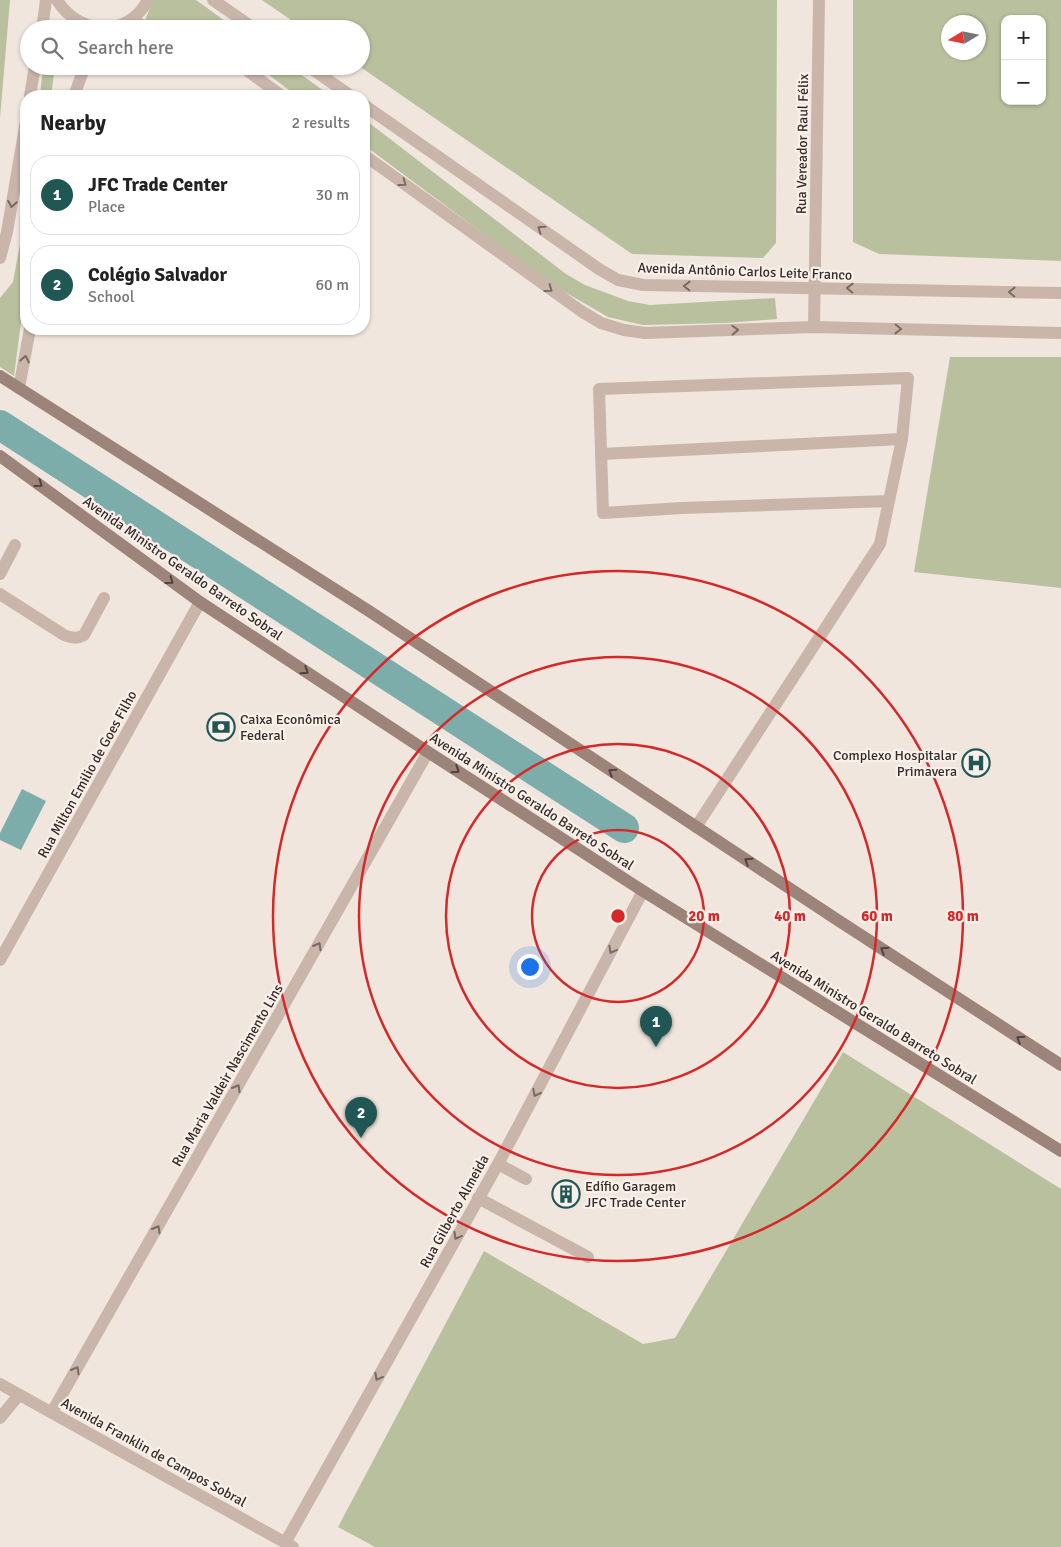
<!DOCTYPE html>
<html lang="en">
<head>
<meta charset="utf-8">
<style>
  :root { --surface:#fff; --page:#f2f2f2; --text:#222; --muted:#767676; --line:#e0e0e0; --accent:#205754 }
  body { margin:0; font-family:Signika,sans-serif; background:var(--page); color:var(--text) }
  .controls { position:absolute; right:15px; top:15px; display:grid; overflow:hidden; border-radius:10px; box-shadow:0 1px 4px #0004 }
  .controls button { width:45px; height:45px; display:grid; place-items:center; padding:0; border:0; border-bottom:1px solid var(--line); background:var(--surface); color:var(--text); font:25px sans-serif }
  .compass { position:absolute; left:941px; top:15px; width:45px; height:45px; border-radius:50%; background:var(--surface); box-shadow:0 1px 4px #0004; rotate:260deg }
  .you { position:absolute; left:529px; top:966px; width:18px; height:18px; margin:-12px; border:4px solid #fff; border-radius:50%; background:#1a73e8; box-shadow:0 0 0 8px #1a73e833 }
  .badge { display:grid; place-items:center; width:32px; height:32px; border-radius:50%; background:var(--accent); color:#fff; font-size:16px; font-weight:700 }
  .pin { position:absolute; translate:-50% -41px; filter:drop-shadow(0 1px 2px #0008) }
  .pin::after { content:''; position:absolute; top:26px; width:18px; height:15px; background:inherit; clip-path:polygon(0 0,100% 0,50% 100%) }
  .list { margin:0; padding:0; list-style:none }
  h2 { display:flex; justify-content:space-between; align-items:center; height:65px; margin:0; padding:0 20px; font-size:21px }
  h2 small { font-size:16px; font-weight:400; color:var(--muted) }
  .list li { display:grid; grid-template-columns:32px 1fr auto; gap:15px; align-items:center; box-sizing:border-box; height:80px; margin:0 10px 10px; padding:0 10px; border:1px solid var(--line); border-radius:20px }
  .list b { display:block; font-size:19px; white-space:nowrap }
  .list p { margin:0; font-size:16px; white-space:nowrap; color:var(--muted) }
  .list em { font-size:16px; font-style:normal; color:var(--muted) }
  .icon { flex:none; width:28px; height:28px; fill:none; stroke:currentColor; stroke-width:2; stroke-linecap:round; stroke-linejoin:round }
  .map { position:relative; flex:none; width:1061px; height:1547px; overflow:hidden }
  .search { position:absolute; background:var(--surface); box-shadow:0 1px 4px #0004; left:20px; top:20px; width:350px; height:55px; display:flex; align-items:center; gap:12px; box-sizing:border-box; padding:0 18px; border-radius:28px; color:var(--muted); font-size:19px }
  .panel { position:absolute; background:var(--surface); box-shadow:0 1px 4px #0004; left:20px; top:90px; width:350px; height:245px; border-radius:20px }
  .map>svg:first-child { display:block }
  .green { fill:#b8c09e; fill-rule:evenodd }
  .water { fill:#7dadaa }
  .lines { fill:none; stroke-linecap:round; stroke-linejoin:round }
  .canal { stroke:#7dadaa; stroke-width:30 }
  .service { stroke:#c9b5aa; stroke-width:12 }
  .minor { stroke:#c9b5aa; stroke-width:12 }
  .tertiary { stroke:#c9b5aa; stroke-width:12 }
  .secondary { stroke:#9d847b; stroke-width:12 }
  .oneway { stroke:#796a63 }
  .oneway2 { stroke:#50423e }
  .ring { fill:none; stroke:#d62828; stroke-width:2.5 }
  .labels { text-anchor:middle; stroke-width:4.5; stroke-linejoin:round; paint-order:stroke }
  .street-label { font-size:14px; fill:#372c29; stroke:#f9f0ea }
  .poi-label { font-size:14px; fill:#372c29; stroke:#f9f0ea; text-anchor:start }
  .centre { fill:#d62828; stroke:#f9f0ea; stroke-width:2.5 }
  .ring-label { font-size:15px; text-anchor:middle; font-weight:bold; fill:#d62828; stroke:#f9f0ea; stroke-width:4.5; stroke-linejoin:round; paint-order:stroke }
</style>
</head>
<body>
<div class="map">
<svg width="1061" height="1547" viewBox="0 0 1061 1547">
  <rect width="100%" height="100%" fill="#f1e6dd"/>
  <g class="green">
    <polygon points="0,0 10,0 0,118"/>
    <polygon points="153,0 196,0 236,29 183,29 156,23 144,23"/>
    <polygon points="262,0 777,0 776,243 763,258 632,254 359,66 361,66 361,29 304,29"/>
    <path d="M853 0H1061V261L879 254 853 242ZM1005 19H1042V101H1005ZM948 22H978V52H948Z"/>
    <polygon points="43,66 55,66 51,96 40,96"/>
    <polygon points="257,66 289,66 331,96 297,96"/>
    <polygon points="364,119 566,274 585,285 628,301 650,305 775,298 777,319 726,323 643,325 608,317 551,284 364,145"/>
    <polygon points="26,212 26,284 14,376 0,367 0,298 13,282"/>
    <polygon points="950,357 1061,357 1061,588 914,572"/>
    <polygon points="843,1052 1061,1189 1061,1547 375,1547 338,1527 484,1251 643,1344 675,1338"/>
  </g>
  <polygon class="water" points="22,789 46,801 21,850 0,840 0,833"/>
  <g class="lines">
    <polyline class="canal" points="0,425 624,828"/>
    <g class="service">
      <polyline points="601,454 902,439"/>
      <polyline points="0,574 15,545"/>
      <path d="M0 594 64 635C72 638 77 639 84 635L104 598"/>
      <polyline points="696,827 880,544 902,439 908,378 599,389 603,513 682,508 889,501"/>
      <polyline points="498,1164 526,1179"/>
      <polyline points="478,1198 588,1257"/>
    </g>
    <g class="minor">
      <polyline points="814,327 819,0"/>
      <polyline points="0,960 200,602"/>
      <polyline points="0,1384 293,1547"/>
      <polyline points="52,1412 428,752"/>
      <polyline points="0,1418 19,1395"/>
      <polyline points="285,1543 498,1164 643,891"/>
    </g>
    <g class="tertiary">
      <path d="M57 0C79 36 128 38 148 0"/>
      <polyline points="213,0 255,29"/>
      <polyline points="130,21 154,29"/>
      <polyline points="42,29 46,0"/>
      <polyline points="241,66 282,96"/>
      <polyline points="308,66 351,96"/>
      <polyline points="30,96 35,66"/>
      <polyline points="74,96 85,66"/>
      <polyline points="364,105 599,269 618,280 643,285 1061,293"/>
      <polyline points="364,155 581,311 601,323 624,330 645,333 814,327 1061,333"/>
      <polyline points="0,258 7,232 26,121"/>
      <polyline points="19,388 30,329"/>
    </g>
    <g class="secondary">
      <polyline points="0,376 369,611 833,917 1061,1065"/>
      <polyline points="0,456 200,602 428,752 643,891 1061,1151"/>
    </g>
  </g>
  <defs><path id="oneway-chevron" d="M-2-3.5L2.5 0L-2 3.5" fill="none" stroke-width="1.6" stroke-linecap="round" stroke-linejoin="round" transform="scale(1.25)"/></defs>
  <g class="oneway">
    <use href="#oneway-chevron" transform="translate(403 183) rotate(36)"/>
    <use href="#oneway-chevron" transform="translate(12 204) rotate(100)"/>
    <use href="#oneway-chevron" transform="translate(541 229) rotate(-145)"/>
    <use href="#oneway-chevron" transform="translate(687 286) rotate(-179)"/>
    <use href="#oneway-chevron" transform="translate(850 288) rotate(-179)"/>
    <use href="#oneway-chevron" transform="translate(549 289) rotate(36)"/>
    <use href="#oneway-chevron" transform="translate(1012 292) rotate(-179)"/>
    <use href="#oneway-chevron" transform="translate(898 329) rotate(1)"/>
    <use href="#oneway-chevron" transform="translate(735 330) rotate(-2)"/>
    <use href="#oneway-chevron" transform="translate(25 359) rotate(-79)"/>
    <use href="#oneway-chevron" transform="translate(318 946) rotate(-60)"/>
    <use href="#oneway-chevron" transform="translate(612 950) rotate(118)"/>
    <use href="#oneway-chevron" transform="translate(237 1088) rotate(-60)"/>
    <use href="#oneway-chevron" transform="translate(536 1093) rotate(118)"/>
    <use href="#oneway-chevron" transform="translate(157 1229) rotate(-60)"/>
    <use href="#oneway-chevron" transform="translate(457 1236) rotate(119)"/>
    <use href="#oneway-chevron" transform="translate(76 1370) rotate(-60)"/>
    <use href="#oneway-chevron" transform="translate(378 1377) rotate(119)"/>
  </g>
  <g class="oneway2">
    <use href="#oneway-chevron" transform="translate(39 484) rotate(36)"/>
    <use href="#oneway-chevron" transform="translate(170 581) rotate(36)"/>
    <use href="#oneway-chevron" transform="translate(305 671) rotate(33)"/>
    <use href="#oneway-chevron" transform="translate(456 770) rotate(33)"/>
    <use href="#oneway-chevron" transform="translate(612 772) rotate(-147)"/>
    <use href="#oneway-chevron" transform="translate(748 861) rotate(-147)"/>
    <use href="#oneway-chevron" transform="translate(884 950) rotate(-147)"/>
    <use href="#oneway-chevron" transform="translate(1020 1039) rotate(-147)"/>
  </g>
  <g class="ring">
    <circle cx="618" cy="916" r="86"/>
    <circle cx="618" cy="916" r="172"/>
    <circle cx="618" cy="916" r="259"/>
    <circle cx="618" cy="916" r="345"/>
  </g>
  <defs>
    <g id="bank-ring" transform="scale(1.4375)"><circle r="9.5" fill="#f9f0ea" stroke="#205754" stroke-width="1.5"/><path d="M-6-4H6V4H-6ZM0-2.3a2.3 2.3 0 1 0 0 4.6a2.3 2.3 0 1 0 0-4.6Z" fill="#205754"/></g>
    <g id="hospital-ring" transform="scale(1.4375)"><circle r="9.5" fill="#f9f0ea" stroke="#205754" stroke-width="1.5"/><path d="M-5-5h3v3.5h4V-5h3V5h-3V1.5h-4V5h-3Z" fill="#205754"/></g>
    <g id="building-ring" transform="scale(1.4375)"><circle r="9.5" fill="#f9f0ea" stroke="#205754" stroke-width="1.5"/><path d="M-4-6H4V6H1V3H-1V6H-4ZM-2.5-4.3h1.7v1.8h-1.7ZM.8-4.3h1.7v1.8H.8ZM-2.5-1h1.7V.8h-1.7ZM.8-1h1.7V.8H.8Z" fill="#205754"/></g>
  </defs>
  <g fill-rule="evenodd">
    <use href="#bank-ring" x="221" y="727"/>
    <use href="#hospital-ring" x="976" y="763"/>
    <use href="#building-ring" x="566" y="1194"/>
  </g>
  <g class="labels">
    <g class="street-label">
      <text transform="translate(802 144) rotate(-89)" y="5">Rua Vereador Raul Félix</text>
      <text transform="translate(745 271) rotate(2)" y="5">Avenida Antônio Carlos Leite Franco</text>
      <text transform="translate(183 568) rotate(35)" y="5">Avenida Ministro Geraldo Barreto Sobral</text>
      <text transform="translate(87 774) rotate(-61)" y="5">Rua Milton Emilio de Goes Filho</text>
      <text transform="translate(532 801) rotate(33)" y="5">Avenida Ministro Geraldo Barreto Sobral</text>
      <text transform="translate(874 1017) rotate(32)" y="5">Avenida Ministro Geraldo Barreto Sobral</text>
      <text transform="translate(227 1075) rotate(-60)" y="5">Rua Maria Valdeir Nascimento Lins</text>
      <text transform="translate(454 1211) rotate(-61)" y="5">Rua Gilberto Almeida</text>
      <text transform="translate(154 1452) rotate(29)" y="5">Avenida Franklin de Campos Sobral</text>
    </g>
    <g class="poi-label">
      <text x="240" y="724">Caixa Econômica<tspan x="240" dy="16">Federal</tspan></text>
      <text x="957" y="760" text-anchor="end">Complexo Hospitalar<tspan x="957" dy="16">Primavera</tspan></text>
      <text x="585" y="1191">Edífio Garagem<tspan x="585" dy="16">JFC Trade Center</tspan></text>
    </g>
  </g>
  <circle cx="618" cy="916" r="8" class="centre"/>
  <g class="ring-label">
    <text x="704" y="921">20 m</text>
    <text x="790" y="921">40 m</text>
    <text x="877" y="921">60 m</text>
    <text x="963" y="921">80 m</text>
  </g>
</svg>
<div class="controls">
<button>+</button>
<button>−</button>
</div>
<svg class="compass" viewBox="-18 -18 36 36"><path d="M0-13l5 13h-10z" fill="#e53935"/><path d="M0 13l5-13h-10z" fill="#767676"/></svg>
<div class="you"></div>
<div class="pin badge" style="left:656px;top:1047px">1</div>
<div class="pin badge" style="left:361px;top:1138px">2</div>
<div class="search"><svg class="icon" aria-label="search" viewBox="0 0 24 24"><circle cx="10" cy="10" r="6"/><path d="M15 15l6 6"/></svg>Search here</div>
<section class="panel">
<h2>Nearby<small>2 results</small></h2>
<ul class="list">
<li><span class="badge">1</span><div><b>JFC Trade Center</b><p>Place</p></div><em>30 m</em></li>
<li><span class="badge">2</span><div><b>Colégio Salvador</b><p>School</p></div><em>60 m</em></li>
</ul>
</section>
</div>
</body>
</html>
